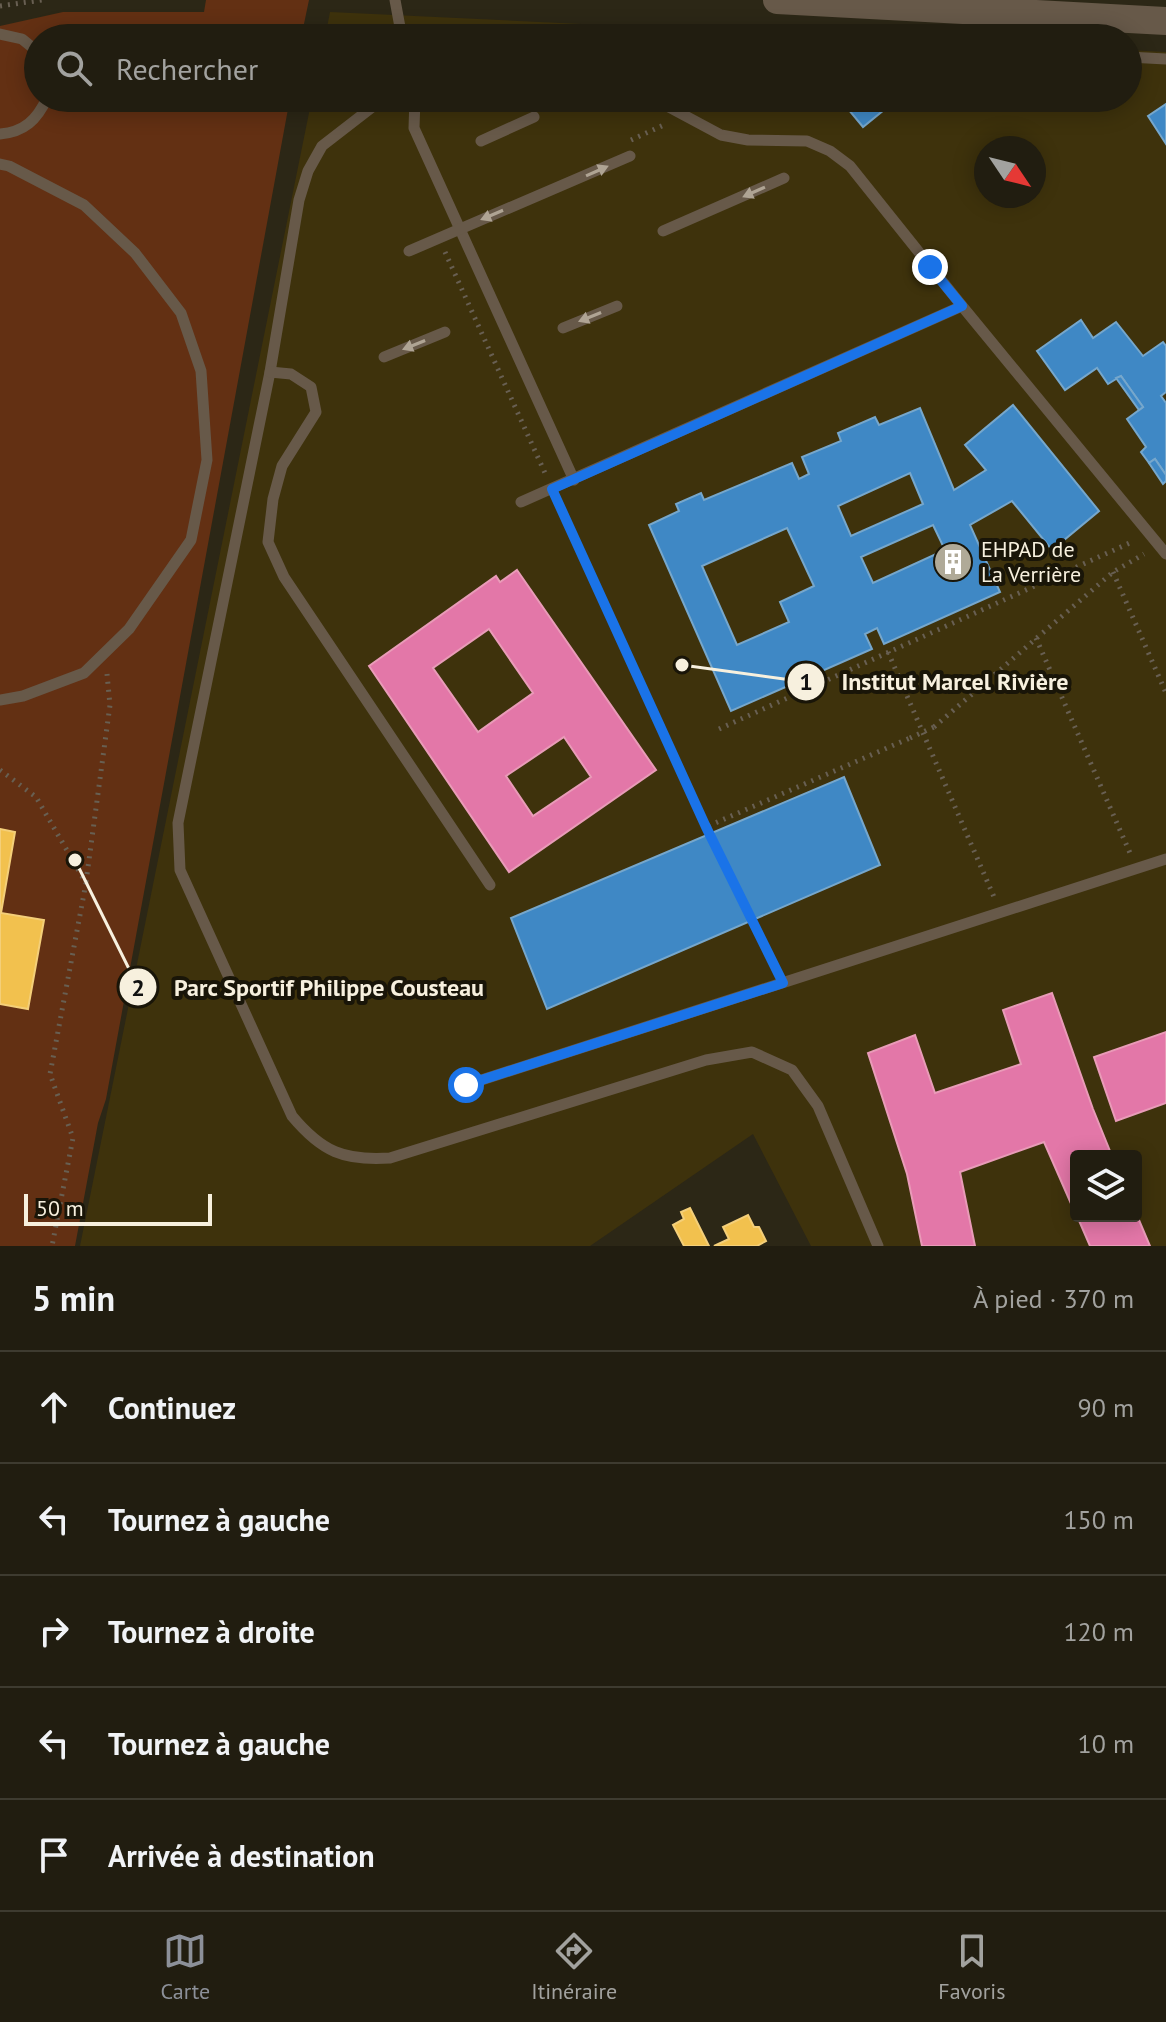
<!DOCTYPE html>
<html lang="fr">
<head>
<meta charset="utf-8">
<style>
  :root { --surface:#211d10; --page:#292619; --text:#f1f3f6; --muted:#a2a29f; --line:#3e3b30; --accent:#8c9099 }
  body { margin:0; font-family:"PT Sans",sans-serif; background:var(--page); color:var(--text) }
  .controls { position:absolute; right:24px; bottom:24px; display:grid; overflow:hidden; border-radius:8px; box-shadow:0 4px 20px #0003 }
  .controls button { width:72px; height:72px; display:grid; place-items:center; padding:0; border:0; border-bottom:2px solid var(--line); background:var(--surface); color:var(--text); font:40px sans-serif }
  .compass { position:absolute; left:974px; top:136px; width:72px; height:72px; border-radius:50%; background:var(--surface); box-shadow:0 4px 20px #0003; rotate:125deg }
  .scale { position:absolute; left:24px; bottom:20px; width:188px; box-sizing:border-box; padding-left:8px; border:4px solid #f7f0de; border-top:0; font-size:22px; line-height:28px; white-space:nowrap; color:#f7f0de; -webkit-text-stroke:6px #191508; paint-order:stroke }
  .stop { position:absolute; width:24px; height:24px; margin:-18px; border:6px solid #1a73e8; border-radius:50%; background:#fff }
  .stop.end { background:#1a73e8; border-color:#fff; box-shadow:0 2px 8px #0008 }
  .list { margin:0; padding:0; list-style:none }
  h2 { display:flex; justify-content:space-between; align-items:center; height:104px; margin:0; padding:0 32px; font-size:34px }
  h2 small { font-size:26px; font-weight:400; color:var(--muted) }
  .list li { display:grid; grid-template-columns:52px 1fr auto; gap:24px; align-items:center; box-sizing:border-box; height:112px; padding:0 32px; border-top:2px solid var(--line) }
  .list b { display:block; font-size:30px; white-space:nowrap }
  .list em { font-size:26px; font-style:normal; color:var(--muted) }
  .icon { flex:none; width:44px; height:44px; fill:none; stroke:currentColor; stroke-width:2; stroke-linecap:round; stroke-linejoin:round }
  .map { position:relative; flex:none; width:1166px; height:1246px; overflow:hidden }
  .search { position:absolute; background:var(--surface); box-shadow:0 4px 20px #0003; left:24px; right:24px; top:24px; height:88px; display:flex; align-items:center; gap:20px; box-sizing:border-box; padding:0 28px; border-radius:44px; color:var(--muted); font-size:30px }
  .sheet { height:664px; background:var(--surface) }
  nav { display:flex; justify-content:space-around; align-items:center; box-sizing:border-box; height:112px; border-top:2px solid var(--line); background:var(--surface); font-size:22px; color:var(--muted) }
  nav a { display:grid; justify-items:center; gap:4px }
  nav .on { color:var(--accent) }
  .map>svg:first-child { display:block }
  .built { fill:#3e320c; fill-rule:evenodd }
  .green { fill:#633013 }
  .homes { fill:#f2c14e; stroke:#f4cf79; stroke-width:2 }
  .schools { fill:#3f88c5; stroke:#76a7cc; stroke-width:2; fill-rule:evenodd }
  .health { fill:#e377a8; stroke:#e99bb8; stroke-width:2; fill-rule:evenodd }
  .lines { fill:none; stroke-linecap:round; stroke-linejoin:round }
  .path { stroke:#685f52; stroke-width:5; stroke-dasharray:2 6; stroke-linecap:butt }
  .service { stroke:#675949; stroke-width:11 }
  .tertiary { stroke:#675949; stroke-width:28 }
  .path-bridge { stroke:#685f52; stroke-width:5; stroke-dasharray:2 6; stroke-linecap:butt }
  .oneway { fill:#afa494 }
  .route { stroke:#1a73e8; stroke-width:10 }
  .labels { text-anchor:middle; stroke-width:8; stroke-linejoin:round; paint-order:stroke }
  .poi-label { font-size:22px; fill:#f7f0de; stroke:#191508; text-anchor:start }
  .leader { fill:none; stroke:#f7f0de; stroke-width:3 }
  .callout-dot { fill:#f7f0de; stroke:#191508; stroke-width:3 }
  .mark-label { font-size:24px; text-anchor:middle; font-weight:bold; fill:#111 }
  .callout-label { font-size:24px; text-anchor:middle; font-weight:bold; fill:#f7f0de; stroke:#191508; stroke-width:8; stroke-linejoin:round; paint-order:stroke }
</style>
</head>
<body>
<div class="map">
<svg width="1166" height="1246" viewBox="0 0 1166 1246">
  <rect width="100%" height="100%" fill="#2c2716"/>
  <g class="built">
    <polygon points="330,12 877,38 325,38"/>
    <path d="M1128 50 1166 52V1246H811L753 1134 590 1246H80L312 98H1128ZM986 148H1034V196H986ZM1076 1156H1136V1216H1076Z"/>
  </g>
  <polygon class="green" points="206,0 309,0 301,38 38,38 38,98 290,98 106,1099 98,1123 75,1246 0,1246 0,26 63,12 204,12"/>
  <g class="homes">
    <polygon points="0,829 15,832 1,913 44,920 28,1009 0,1004"/>
    <polygon points="690,1208 709,1246 684,1246 673,1225 684,1219 681,1212"/>
    <polygon points="748,1215 754,1227 759,1227 766,1241 757,1246 714,1246 729,1239 723,1227"/>
  </g>
  <g class="schools">
    <polygon points="839,98 884,98 890,105 863,127"/>
    <polygon points="1166,104 1166,144 1148,116"/>
    <polygon points="1081,320 1093,338 1116,322 1143,356 1163,342 1166,346 1166,392 1161,396 1166,403 1166,475 1155,459 1149,463 1141,452 1146,447 1127,419 1143,407 1121,376 1108,384 1097,368 1065,390 1037,351"/>
    <polygon points="1121,376 1143,407 1139,410 1116,378"/>
    <path d="M1013 405 1099 511 1052 550 1012 501 970 525 1000 592 884 644 877 628 865 634 872 649 731 711 649 525 679 511 676 504 701 493 704 500 792 463 799 479 809 474 802 457 841 441 838 433 875 417 879 425 920 408 954 490 986 470 965 445ZM910 473 923 504 851 536 838 506ZM933 525 945 550 873 583 861 557ZM787 528 814 586 780 602 789 622 737 645 702 566Z"/>
    <polygon points="1155,459 1166,475 1166,481 1163,484 1149,463"/>
    <polygon points="844,777 880,865 547,1009 511,918"/>
  </g>
  <g class="health">
    <path d="M517 570 656 770 509 872 369 666 496 576 500 582ZM489 629 533 693 478 732 433 668ZM564 737 591 777 533 816 506 776Z"/>
    <polygon points="1052,993 1093,1109 1112,1156 1076,1156 1076,1215 1044,1142 960,1172 975,1246 922,1246 907,1174 868,1053 915,1035 935,1093 1021,1064 1003,1010"/>
    <polygon points="1166,1032 1166,1103 1116,1121 1094,1057"/>
    <polygon points="1136,1213 1150,1246 1090,1246 1077,1216 1136,1216"/>
  </g>
  <g class="lines">
    <g class="path">
      <polyline points="0,6 42,0"/>
      <polyline points="769,38 783,26"/>
      <polyline points="631,140 666,124"/>
      <polyline points="445,252 545,473"/>
      <polyline points="559,504 706,827"/>
      <polyline points="1113,572 1166,693"/>
      <polyline points="1036,638 1130,853"/>
      <polyline points="888,652 994,897"/>
      <polyline points="934,727 1113,572 1144,554"/>
      <polyline points="719,729 1134,541"/>
      <polyline points="0,770 36,797 86,883 50,1074 73,1138 52,1246"/>
      <polyline points="86,882 110,705 107,674"/>
      <polyline points="775,968 706,827 910,738"/>
    </g>
    <g class="service">
      <polyline points="395,0 402,38"/>
      <polyline points="0,34 22,39 38,52"/>
      <polyline points="1128,57 1166,59"/>
      <path d="M384 98 322 146 308 171 299 200 270 372 178 823 180 870 292 1116C322 1152 344 1161 390 1158L706 1060 752 1052 792 1070 818 1106 878 1246"/>
      <polyline points="415,98 414,128 574,480"/>
      <polyline points="652,98 721,135 748,140 807,141 830,151 850,166 962,306 1166,554"/>
      <path d="M0 134C24 132 37 120 47 98"/>
      <polyline points="481,141 534,117"/>
      <polyline points="0,164 9,166 84,205 135,253 181,313 201,371 207,460 191,540 129,629 84,673 23,696 0,700"/>
      <polyline points="663,231 784,178"/>
      <polyline points="409,251 630,156"/>
      <polyline points="563,328 617,306"/>
      <polyline points="384,357 445,332"/>
      <polyline points="270,372 291,374 311,387 316,412 282,466 273,499 268,542 284,577 490,885"/>
      <polyline points="521,502 962,306"/>
      <polyline points="466,1085 1166,859"/>
    </g>
    <polyline class="tertiary" points="777,0 1166,21"/>
    <polyline class="path-bridge" points="910,738 934,727"/>
  </g>
  <defs><path id="oneway-solid" d="M-6-.8H1V-3.2L6.5 0L1 3.2V.8H-6Z" transform="scale(2)"/></defs>
  <g class="oneway">
    <use href="#oneway-solid" transform="translate(597 171) rotate(-24)"/>
    <use href="#oneway-solid" transform="translate(754 192) rotate(156)"/>
    <use href="#oneway-solid" transform="translate(492 215) rotate(157)"/>
    <use href="#oneway-solid" transform="translate(590 317) rotate(158)"/>
    <use href="#oneway-solid" transform="translate(414 345) rotate(158)"/>
  </g>
  <g class="lines">
    <polyline class="route" points="466,1085 783,983 706,827 552,489 962,306 930,267"/>
  </g>
  <defs>
    <g id="building-disc" transform="scale(2)"><circle r="9.5" fill="#b0aa98" stroke="#191508"/><path d="M-4-6H4V6H1V3H-1V6H-4ZM-2.5-4.3h1.7v1.8h-1.7ZM.8-4.3h1.7v1.8H.8ZM-2.5-1h1.7V.8h-1.7ZM.8-1h1.7V.8H.8Z" fill="#fff"/></g>
  </defs>
  <g fill-rule="evenodd">
    <use href="#building-disc" x="953" y="562"/>
  </g>
  <g class="labels">
    <g class="poi-label">
      <text x="981" y="557">EHPAD de<tspan x="981" dy="25">La Verrière</tspan></text>
    </g>
  </g>
  <path class="leader" d="M682 665L806 682M75 860L138 987"/>
  <g class="callout-dot">
    <circle cx="682" cy="665" r="8"/>
    <circle cx="75" cy="860" r="8"/>
    <circle cx="806" cy="682" r="20"/>
    <circle cx="138" cy="987" r="20"/>
  </g>
  <g class="mark-label">
    <text x="806" y="690">1</text>
    <text x="138" y="996">2</text>
  </g>
  <g class="callout-label">
    <text x="955" y="690">Institut Marcel Rivière</text>
    <text x="329" y="996">Parc Sportif Philippe Cousteau</text>
  </g>
</svg>
<div class="controls">
<button><svg class="icon" aria-label="layers" viewBox="0 0 24 24"><path d="M12 4l9 5-9 5-9-5zM3 14l9 5 9-5"/></svg></button>
</div>
<svg class="compass" viewBox="-18 -18 36 36"><path d="M0-13l5 13h-10z" fill="#e53935"/><path d="M0 13l5-13h-10z" fill="#a2a29f"/></svg>
<div class="scale">50 m</div>
<div class="stop" style="left:466px;top:1085px"></div>
<div class="stop end" style="left:930px;top:267px"></div>
<div class="search"><svg class="icon" aria-label="search" viewBox="0 0 24 24"><circle cx="10" cy="10" r="6"/><path d="M15 15l6 6"/></svg>Rechercher</div>
</div>
<section class="sheet">
<h2>5 min<small>À pied · 370 m</small></h2>
<ul class="list">
<li><svg class="icon" aria-label="ahead" viewBox="0 0 24 24"><path d="M12 20V5M6 11l6-6 6 6"/></svg><div><b>Continuez</b></div><em>90 m</em></li>
<li><svg class="icon" aria-label="left" viewBox="0 0 24 24"><path d="M17 20v-9H6M10 6l-5 5 5 5"/></svg><div><b>Tournez à gauche</b></div><em>150 m</em></li>
<li><svg class="icon" aria-label="right" viewBox="0 0 24 24"><path d="M7 20v-9h11M14 6l5 5-5 5"/></svg><div><b>Tournez à droite</b></div><em>120 m</em></li>
<li><svg class="icon" aria-label="left" viewBox="0 0 24 24"><path d="M17 20v-9H6M10 6l-5 5 5 5"/></svg><div><b>Tournez à gauche</b></div><em>10 m</em></li>
<li><svg class="icon" aria-label="arrive" viewBox="0 0 24 24"><path d="M6 21V4h12l-3 4 3 4H6"/></svg><div><b>Arrivée à destination</b></div></li>
</ul>
</section>
<nav>
<a class="on"><svg class="icon" aria-label="map" viewBox="0 0 24 24"><path d="M3 6l6-2 6 2 6-2v14l-6 2-6-2-6 2zM9 4v14M15 6v14"/></svg>Carte</a>
<a><svg class="icon" aria-label="directions" viewBox="0 0 24 24"><path d="M12 3l9 9-9 9-9-9zM9 14v-3h6M13 9l2 2-2 2"/></svg>Itinéraire</a>
<a><svg class="icon" aria-label="saved" viewBox="0 0 24 24"><path d="M7 4h10v16l-5-4-5 4z"/></svg>Favoris</a>
</nav>
</body>
</html>
